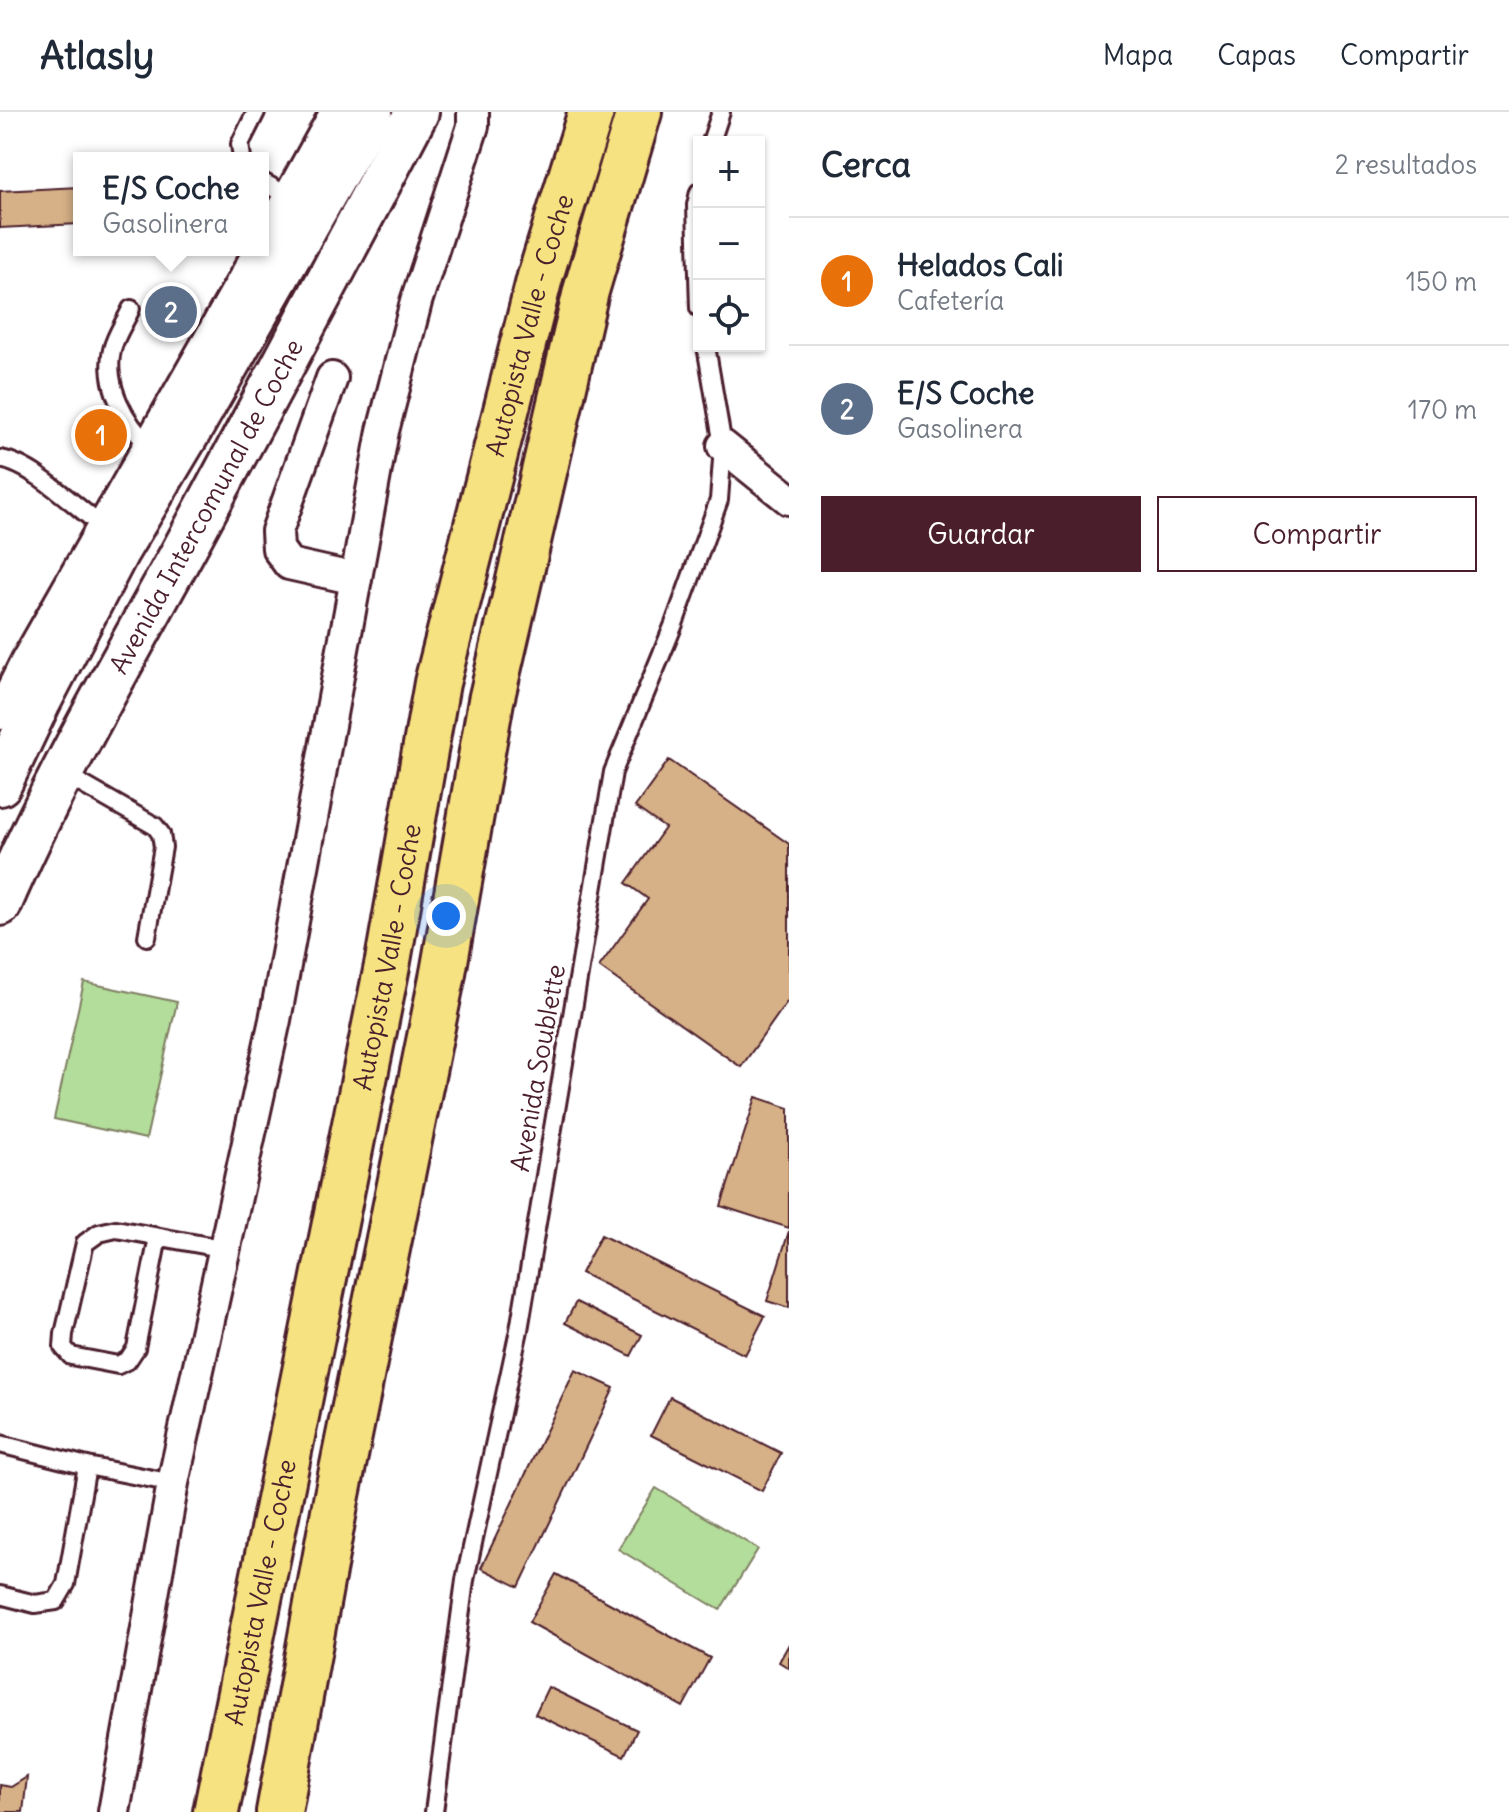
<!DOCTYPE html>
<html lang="es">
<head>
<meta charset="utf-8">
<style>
  :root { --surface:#fff; --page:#f2f2f3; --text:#1f2937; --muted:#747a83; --line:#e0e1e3; --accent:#4a1f2b }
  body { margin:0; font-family:Delius,sans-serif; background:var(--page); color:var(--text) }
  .controls { position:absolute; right:24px; top:24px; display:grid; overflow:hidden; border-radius:0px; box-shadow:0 2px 6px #0004 }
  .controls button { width:72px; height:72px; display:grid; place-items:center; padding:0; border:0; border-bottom:2px solid var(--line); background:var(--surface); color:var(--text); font:40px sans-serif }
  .you { position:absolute; left:446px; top:804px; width:28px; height:28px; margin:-20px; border:6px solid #fff; border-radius:50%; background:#1a73e8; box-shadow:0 0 0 12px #1a73e833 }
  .badge { display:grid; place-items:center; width:52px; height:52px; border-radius:50%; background:var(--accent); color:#fff; font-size:26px; font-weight:700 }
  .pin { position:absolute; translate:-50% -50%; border:4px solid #fff; box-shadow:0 2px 8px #0006 }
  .popup { position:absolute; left:73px; top:40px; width:196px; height:104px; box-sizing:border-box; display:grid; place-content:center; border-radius:0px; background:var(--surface); filter:drop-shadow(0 2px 6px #0005); font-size:26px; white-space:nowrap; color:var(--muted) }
  .popup b { font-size:30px; color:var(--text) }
  .popup::after { content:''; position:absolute; left:50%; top:100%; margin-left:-16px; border:16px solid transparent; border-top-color:var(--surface) }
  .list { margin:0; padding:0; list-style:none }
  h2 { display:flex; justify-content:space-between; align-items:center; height:104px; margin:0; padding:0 32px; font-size:34px }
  h2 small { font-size:26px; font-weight:400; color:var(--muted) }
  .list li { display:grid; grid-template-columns:52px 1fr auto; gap:24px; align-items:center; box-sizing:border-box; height:128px; padding:0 32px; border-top:2px solid var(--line) }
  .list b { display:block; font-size:30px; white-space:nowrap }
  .list p { margin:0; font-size:26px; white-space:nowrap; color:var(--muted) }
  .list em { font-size:26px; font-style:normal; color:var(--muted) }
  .actions { display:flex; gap:16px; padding:24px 32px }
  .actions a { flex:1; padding:18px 0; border:2px solid var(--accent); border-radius:0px; text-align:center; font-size:28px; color:var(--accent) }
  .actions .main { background:var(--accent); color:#fff }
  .icon { flex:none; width:44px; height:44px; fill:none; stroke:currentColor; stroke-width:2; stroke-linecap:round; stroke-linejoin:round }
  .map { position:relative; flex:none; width:789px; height:1700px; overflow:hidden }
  header { display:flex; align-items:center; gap:48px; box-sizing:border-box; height:112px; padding:0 40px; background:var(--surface); border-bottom:2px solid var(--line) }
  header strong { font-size:38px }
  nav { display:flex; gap:44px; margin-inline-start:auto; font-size:28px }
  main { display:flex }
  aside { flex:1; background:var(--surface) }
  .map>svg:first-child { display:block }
  .green { fill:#b3dd9a; stroke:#7e7e62; stroke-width:2 }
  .building { fill:#d6b087; stroke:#4a1f2b; stroke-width:2 }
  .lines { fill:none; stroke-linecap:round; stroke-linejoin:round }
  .service-casing { stroke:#4a1f2b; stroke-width:22 }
  .minor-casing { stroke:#4a1f2b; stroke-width:36 }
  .secondary-casing { stroke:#4a1f2b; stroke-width:48 }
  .motorway-casing { stroke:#4a1f2b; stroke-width:50 }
  .service { stroke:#fff; stroke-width:16 }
  .minor { stroke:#fff; stroke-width:30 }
  .secondary { stroke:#fff; stroke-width:42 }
  .motorway { stroke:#f7e281; stroke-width:44 }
  .labels { text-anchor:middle; stroke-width:6; stroke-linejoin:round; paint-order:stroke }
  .street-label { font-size:26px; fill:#4a1f2b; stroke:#fff }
</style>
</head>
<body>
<header>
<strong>Atlasly</strong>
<nav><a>Mapa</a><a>Capas</a><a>Compartir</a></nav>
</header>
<main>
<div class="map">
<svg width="789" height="1700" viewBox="0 0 789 1700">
  <rect width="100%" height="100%" fill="#fff"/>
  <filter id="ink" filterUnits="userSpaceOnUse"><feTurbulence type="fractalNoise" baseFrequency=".0125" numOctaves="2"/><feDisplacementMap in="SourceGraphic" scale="16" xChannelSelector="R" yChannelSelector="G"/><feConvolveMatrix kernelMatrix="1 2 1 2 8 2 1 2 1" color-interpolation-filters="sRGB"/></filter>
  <g filter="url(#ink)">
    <g class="green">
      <polygon points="84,870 177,890 146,1027 54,1007"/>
      <polygon points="656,1376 758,1437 720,1498 618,1437"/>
    </g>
    <g class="building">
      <polygon points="79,75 79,112 0,116 0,79"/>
      <polygon points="669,648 789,732 789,887 741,955 599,855 648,787 626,771 665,716 635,695"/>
      <polygon points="756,985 789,996 789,1116 721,1094"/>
      <polygon points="789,1119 789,1196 767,1189"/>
      <polygon points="601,1123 765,1204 745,1243 581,1161"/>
      <polygon points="576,1190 642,1223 631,1244 565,1211"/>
      <polygon points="575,1258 614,1276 519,1475 481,1456"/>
      <polygon points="670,1285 781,1341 762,1379 651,1323"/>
      <polygon points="556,1462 710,1546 683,1595 529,1510"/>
      <polygon points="789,1532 789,1556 779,1550"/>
      <polygon points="548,1575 637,1618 624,1644 535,1602"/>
      <polygon points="27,1665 23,1700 0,1700 0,1673 11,1675"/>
    </g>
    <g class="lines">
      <g class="service-casing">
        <g id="service">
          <polyline points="711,30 721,0"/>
          <polyline points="242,46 240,32 256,0"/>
          <polyline points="263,70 290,85"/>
          <polyline points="699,80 696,93 699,196"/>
          <path d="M131 197C125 210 115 224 112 238 104 273 125 310 149 334"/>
          <path d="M0 347C33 352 76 395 104 416"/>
          <polyline points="64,662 155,714 161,722 163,735 147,825"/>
          <polyline points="158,1125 136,1236 128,1248 118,1253 71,1244 63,1235 64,1222 85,1131 99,1121 116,1117 226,1137"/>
          <polyline points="0,1332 87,1354 173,1371"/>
          <polyline points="0,1483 35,1492 56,1489 66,1472 87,1354"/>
          <polyline points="434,1700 465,1468 519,1218 613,660 674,512 719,388 723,334 706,234"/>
        </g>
      </g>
      <g class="minor-casing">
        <g id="minor">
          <polyline points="263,132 336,0"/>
          <polyline points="332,266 277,419 278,437 289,452 356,467"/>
          <polyline points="723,334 789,387"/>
          <polyline points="0,602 26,550 260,138"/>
          <polyline points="114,1700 173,1371 275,908 383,319 416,190 473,14 473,0"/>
        </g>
      </g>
      <g class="secondary-casing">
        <g id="secondary">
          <polyline points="0,672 39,590 117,440 193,313 371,0"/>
          <path id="s1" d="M0 792C52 671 118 558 181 443 261 296 339 148 417 0"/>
        </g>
      </g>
      <g class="motorway-casing">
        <g id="motorway">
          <path id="s2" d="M216 1700 388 849 437 571 540 165 591 0"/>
          <polyline points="279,1700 336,1388 443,861 491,589 586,179 639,0"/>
        </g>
      </g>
      <use href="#service" class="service"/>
      <use href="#minor" class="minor"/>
      <use href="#secondary" class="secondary"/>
      <use href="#motorway" class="motorway"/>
    </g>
  </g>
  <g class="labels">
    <g class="street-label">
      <text dy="9" stroke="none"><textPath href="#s2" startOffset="1520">Autopista Valle - Coche</textPath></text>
      <text dy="9" stroke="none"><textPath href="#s1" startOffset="448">Avenida Intercomunal de Coche</textPath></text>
      <text dy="9" stroke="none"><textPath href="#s2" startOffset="872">Autopista Valle - Coche</textPath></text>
      <text transform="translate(538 956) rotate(-80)" y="9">Avenida Soublette</text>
      <text dy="9" stroke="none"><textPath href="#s2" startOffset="224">Autopista Valle - Coche</textPath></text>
    </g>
  </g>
</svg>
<div class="controls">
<button>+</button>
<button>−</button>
<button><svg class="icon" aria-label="locate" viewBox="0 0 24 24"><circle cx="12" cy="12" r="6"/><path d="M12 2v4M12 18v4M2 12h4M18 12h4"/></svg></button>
</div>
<div class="you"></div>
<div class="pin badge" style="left:101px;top:323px;background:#e8710a">1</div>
<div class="pin badge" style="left:171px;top:200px;background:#5c6f8a">2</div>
<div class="popup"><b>E/S Coche</b>Gasolinera</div>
</div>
<aside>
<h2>Cerca<small>2 resultados</small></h2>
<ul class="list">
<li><span class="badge" style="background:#e8710a">1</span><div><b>Helados Cali</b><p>Cafetería</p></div><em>150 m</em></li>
<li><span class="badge" style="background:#5c6f8a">2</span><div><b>E/S Coche</b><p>Gasolinera</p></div><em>170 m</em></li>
</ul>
<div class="actions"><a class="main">Guardar</a><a>Compartir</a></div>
</aside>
</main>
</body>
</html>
